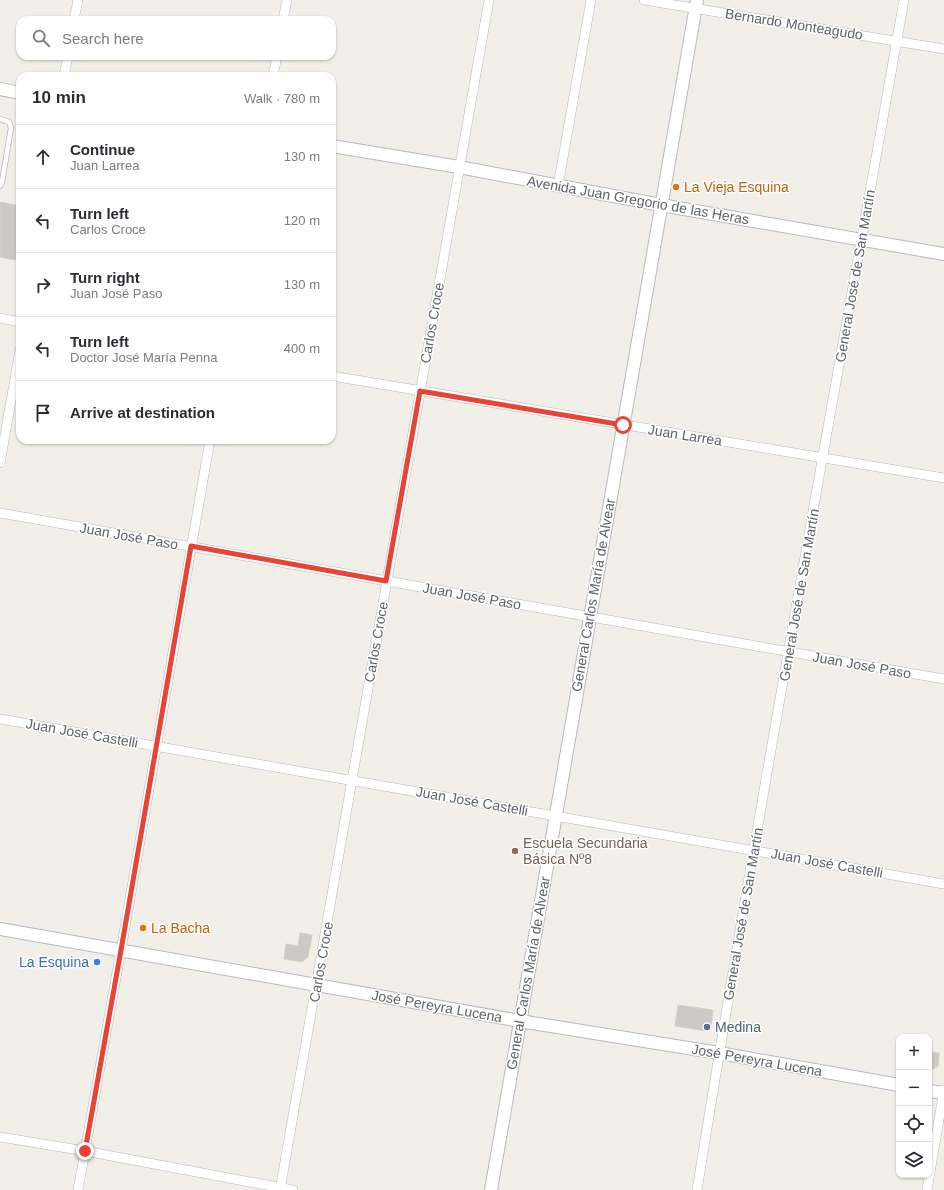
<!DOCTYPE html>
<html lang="en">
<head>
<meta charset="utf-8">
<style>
  :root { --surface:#fff; --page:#f2f2f3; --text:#2b2b33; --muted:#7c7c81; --line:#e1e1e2 }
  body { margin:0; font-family:Arial,sans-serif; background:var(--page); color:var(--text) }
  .controls { position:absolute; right:12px; bottom:12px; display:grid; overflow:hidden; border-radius:8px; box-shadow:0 1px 3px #0004 }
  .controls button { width:36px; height:36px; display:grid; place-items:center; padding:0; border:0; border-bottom:1px solid var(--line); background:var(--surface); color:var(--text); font:20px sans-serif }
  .stop { position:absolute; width:12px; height:12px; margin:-9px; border:3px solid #ea4335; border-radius:50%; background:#fff }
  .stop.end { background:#ea4335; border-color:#fff; box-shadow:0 1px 4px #0008 }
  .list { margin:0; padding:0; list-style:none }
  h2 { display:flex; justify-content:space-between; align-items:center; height:52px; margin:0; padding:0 16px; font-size:17px }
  h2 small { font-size:13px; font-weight:400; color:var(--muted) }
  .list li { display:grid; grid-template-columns:26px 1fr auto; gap:12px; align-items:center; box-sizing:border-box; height:64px; padding:0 16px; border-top:1px solid var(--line) }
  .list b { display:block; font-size:15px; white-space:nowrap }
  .list p { margin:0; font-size:13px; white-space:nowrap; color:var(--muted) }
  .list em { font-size:13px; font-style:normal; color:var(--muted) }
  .icon { flex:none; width:22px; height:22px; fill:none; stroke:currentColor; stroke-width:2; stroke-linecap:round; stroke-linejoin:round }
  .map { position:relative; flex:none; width:944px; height:1190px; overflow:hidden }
  .search { position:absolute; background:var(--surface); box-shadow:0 1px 3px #0004; left:16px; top:16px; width:320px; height:44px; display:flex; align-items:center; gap:10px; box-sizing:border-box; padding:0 14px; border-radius:12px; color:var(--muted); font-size:15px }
  .panel { position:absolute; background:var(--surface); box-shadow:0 1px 3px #0004; left:16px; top:72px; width:320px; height:372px; border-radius:12px }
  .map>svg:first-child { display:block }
  .building { fill:#cccac5; stroke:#d6d1c6 }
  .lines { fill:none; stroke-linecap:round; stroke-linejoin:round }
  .lane-casing { stroke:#b5b8bc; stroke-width:6 }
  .street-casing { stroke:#b5b8bc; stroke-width:10 }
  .secondary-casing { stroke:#b6babf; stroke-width:14 }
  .lane { stroke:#fff; stroke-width:4.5 }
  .street { stroke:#fff; stroke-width:9 }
  .secondary { stroke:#fff; stroke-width:12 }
  .route { stroke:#ea4335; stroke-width:5 }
  .food-dot { fill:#e8710a; stroke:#fff; stroke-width:1.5 }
  .education-dot { fill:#8d6e63; stroke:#fff; stroke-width:1.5 }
  .shop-dot { fill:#3f7fe0; stroke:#fff; stroke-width:1.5 }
  .service-dot { fill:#5c6f8a; stroke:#fff; stroke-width:1.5 }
  .labels { text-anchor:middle; stroke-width:3; stroke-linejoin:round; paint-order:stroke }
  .street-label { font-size:14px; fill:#5f6368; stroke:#fff }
  .food-label { font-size:14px; fill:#c56008; stroke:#fff; text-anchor:start }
  .education-label { font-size:14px; fill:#785e54; stroke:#fff; text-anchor:start }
  .shop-label { font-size:14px; fill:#366cbe; stroke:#fff; text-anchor:end }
  .service-label { font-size:14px; fill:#4e5e75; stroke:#fff; text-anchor:start }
</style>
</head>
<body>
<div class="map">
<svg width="944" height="1190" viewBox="0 0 944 1190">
  <rect width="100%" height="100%" fill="#f1efe8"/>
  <g class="building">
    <polygon points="0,202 20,206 20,237 15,260 0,257"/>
    <polygon points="300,933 312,935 308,957 302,962 284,959 286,944 298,946"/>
    <polygon points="678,1005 713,1010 711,1029 706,1031 675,1026"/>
    <polygon points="929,1051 939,1053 938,1066 934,1069 929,1069"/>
  </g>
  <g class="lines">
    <g class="lane-casing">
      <polyline id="lane" points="0,119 9,122 11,128 2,182 0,186"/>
    </g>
    <g class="street-casing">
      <g id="street">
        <polyline points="644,0 944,49"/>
        <polyline points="74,20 78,0"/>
        <polyline points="283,20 287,0"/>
        <polyline points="64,76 68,56"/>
        <polyline points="273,76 277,56"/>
        <polyline points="558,186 591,0"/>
        <polyline points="0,318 20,322"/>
        <polyline points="332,376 944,478"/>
        <polyline points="0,463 20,350"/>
        <polyline points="0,513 944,679"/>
        <polyline points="0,719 944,884"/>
        <polyline points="0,1137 85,1151 293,1190"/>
        <polyline points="78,1190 121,950 210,440"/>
        <path d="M280 1190C351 794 419 397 489 0"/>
        <path d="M697 1190C761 793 834 396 904 0"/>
        <polyline points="927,1190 944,1090"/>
      </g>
    </g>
    <g class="secondary-casing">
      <g id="secondary">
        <polyline points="0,89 20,93"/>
        <polyline points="332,146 459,167 661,205 944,254"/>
        <polyline points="0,929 520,1021 719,1053 899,1085"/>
        <polyline points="929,1091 944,1093"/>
        <polyline points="491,1190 697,0"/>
      </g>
    </g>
    <use href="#lane" class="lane"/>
    <use href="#street" class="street"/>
    <use href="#secondary" class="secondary"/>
  </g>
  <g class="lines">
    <polyline class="route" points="85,1151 121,950 191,546 386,581 420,391 623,425"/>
  </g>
  <g class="food-dot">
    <circle cx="676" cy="187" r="4"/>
    <circle cx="143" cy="928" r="4"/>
  </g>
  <circle class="education-dot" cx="515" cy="851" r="4"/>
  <circle class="shop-dot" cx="97" cy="962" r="4"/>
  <circle class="service-dot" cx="707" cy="1027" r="4"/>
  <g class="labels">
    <g class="street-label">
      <text transform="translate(794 24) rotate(9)" y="5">Bernardo Monteagudo</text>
      <text transform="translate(638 200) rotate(10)" y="5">Avenida Juan Gregorio de las Heras</text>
      <text transform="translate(855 276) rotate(-80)" y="5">General José de San Martín</text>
      <text transform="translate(432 323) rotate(-80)" y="5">Carlos Croce</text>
      <text transform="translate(685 435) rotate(9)" y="5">Juan Larrea</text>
      <text transform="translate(129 536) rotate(10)" y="5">Juan José Paso</text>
      <text transform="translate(593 595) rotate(-80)" y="5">General Carlos María de Alvear</text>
      <text transform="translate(799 595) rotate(-80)" y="5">General José de San Martín</text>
      <text transform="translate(472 596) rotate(10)" y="5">Juan José Paso</text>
      <text transform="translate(376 642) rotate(-80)" y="5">Carlos Croce</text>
      <text transform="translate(862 665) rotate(10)" y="5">Juan José Paso</text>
      <text transform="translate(82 733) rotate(10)" y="5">Juan José Castelli</text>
      <text transform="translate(472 801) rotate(10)" y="5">Juan José Castelli</text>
      <text transform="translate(827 863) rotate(10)" y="5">Juan José Castelli</text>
      <text transform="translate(743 914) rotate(-80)" y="5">General José de San Martín</text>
      <text transform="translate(321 962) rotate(-80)" y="5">Carlos Croce</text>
      <text transform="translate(528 973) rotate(-80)" y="5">General Carlos María de Alvear</text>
      <text transform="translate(437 1006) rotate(10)" y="5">José Pereyra Lucena</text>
      <text transform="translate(757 1060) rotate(10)" y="5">José Pereyra Lucena</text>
    </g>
    <g class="food-label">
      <text x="684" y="192">La Vieja Esquina</text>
      <text x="151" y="933">La Bacha</text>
    </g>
    <g class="education-label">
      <text x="523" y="848">Escuela Secundaria<tspan x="523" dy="16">Básica Nº8</tspan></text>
    </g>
    <g class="shop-label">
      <text x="89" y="967">La Esquina</text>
    </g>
    <g class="service-label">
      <text x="715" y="1032">Medina</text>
    </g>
  </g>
</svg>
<div class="controls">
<button>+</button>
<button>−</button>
<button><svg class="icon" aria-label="locate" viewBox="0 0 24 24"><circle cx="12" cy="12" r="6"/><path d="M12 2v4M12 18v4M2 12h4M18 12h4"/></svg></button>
<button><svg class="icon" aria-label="layers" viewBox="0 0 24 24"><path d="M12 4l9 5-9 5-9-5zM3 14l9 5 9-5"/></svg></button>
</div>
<div class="stop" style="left:623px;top:425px"></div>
<div class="stop end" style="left:85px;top:1151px"></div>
<div class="search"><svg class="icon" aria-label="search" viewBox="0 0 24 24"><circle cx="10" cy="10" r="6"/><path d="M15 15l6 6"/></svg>Search here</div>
<section class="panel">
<h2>10 min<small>Walk · 780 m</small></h2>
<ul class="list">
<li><svg class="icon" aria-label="ahead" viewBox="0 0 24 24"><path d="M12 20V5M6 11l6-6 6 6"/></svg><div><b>Continue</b><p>Juan Larrea</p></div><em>130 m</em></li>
<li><svg class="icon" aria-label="left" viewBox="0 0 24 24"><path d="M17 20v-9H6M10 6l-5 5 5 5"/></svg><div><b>Turn left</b><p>Carlos Croce</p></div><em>120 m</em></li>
<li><svg class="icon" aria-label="right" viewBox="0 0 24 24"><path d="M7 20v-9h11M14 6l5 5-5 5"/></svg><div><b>Turn right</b><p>Juan José Paso</p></div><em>130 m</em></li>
<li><svg class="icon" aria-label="left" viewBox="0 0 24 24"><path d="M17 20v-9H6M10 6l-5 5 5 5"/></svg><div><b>Turn left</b><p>Doctor José María Penna</p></div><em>400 m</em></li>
<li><svg class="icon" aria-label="arrive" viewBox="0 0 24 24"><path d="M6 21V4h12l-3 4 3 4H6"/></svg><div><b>Arrive at destination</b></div></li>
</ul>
</section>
</div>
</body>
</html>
